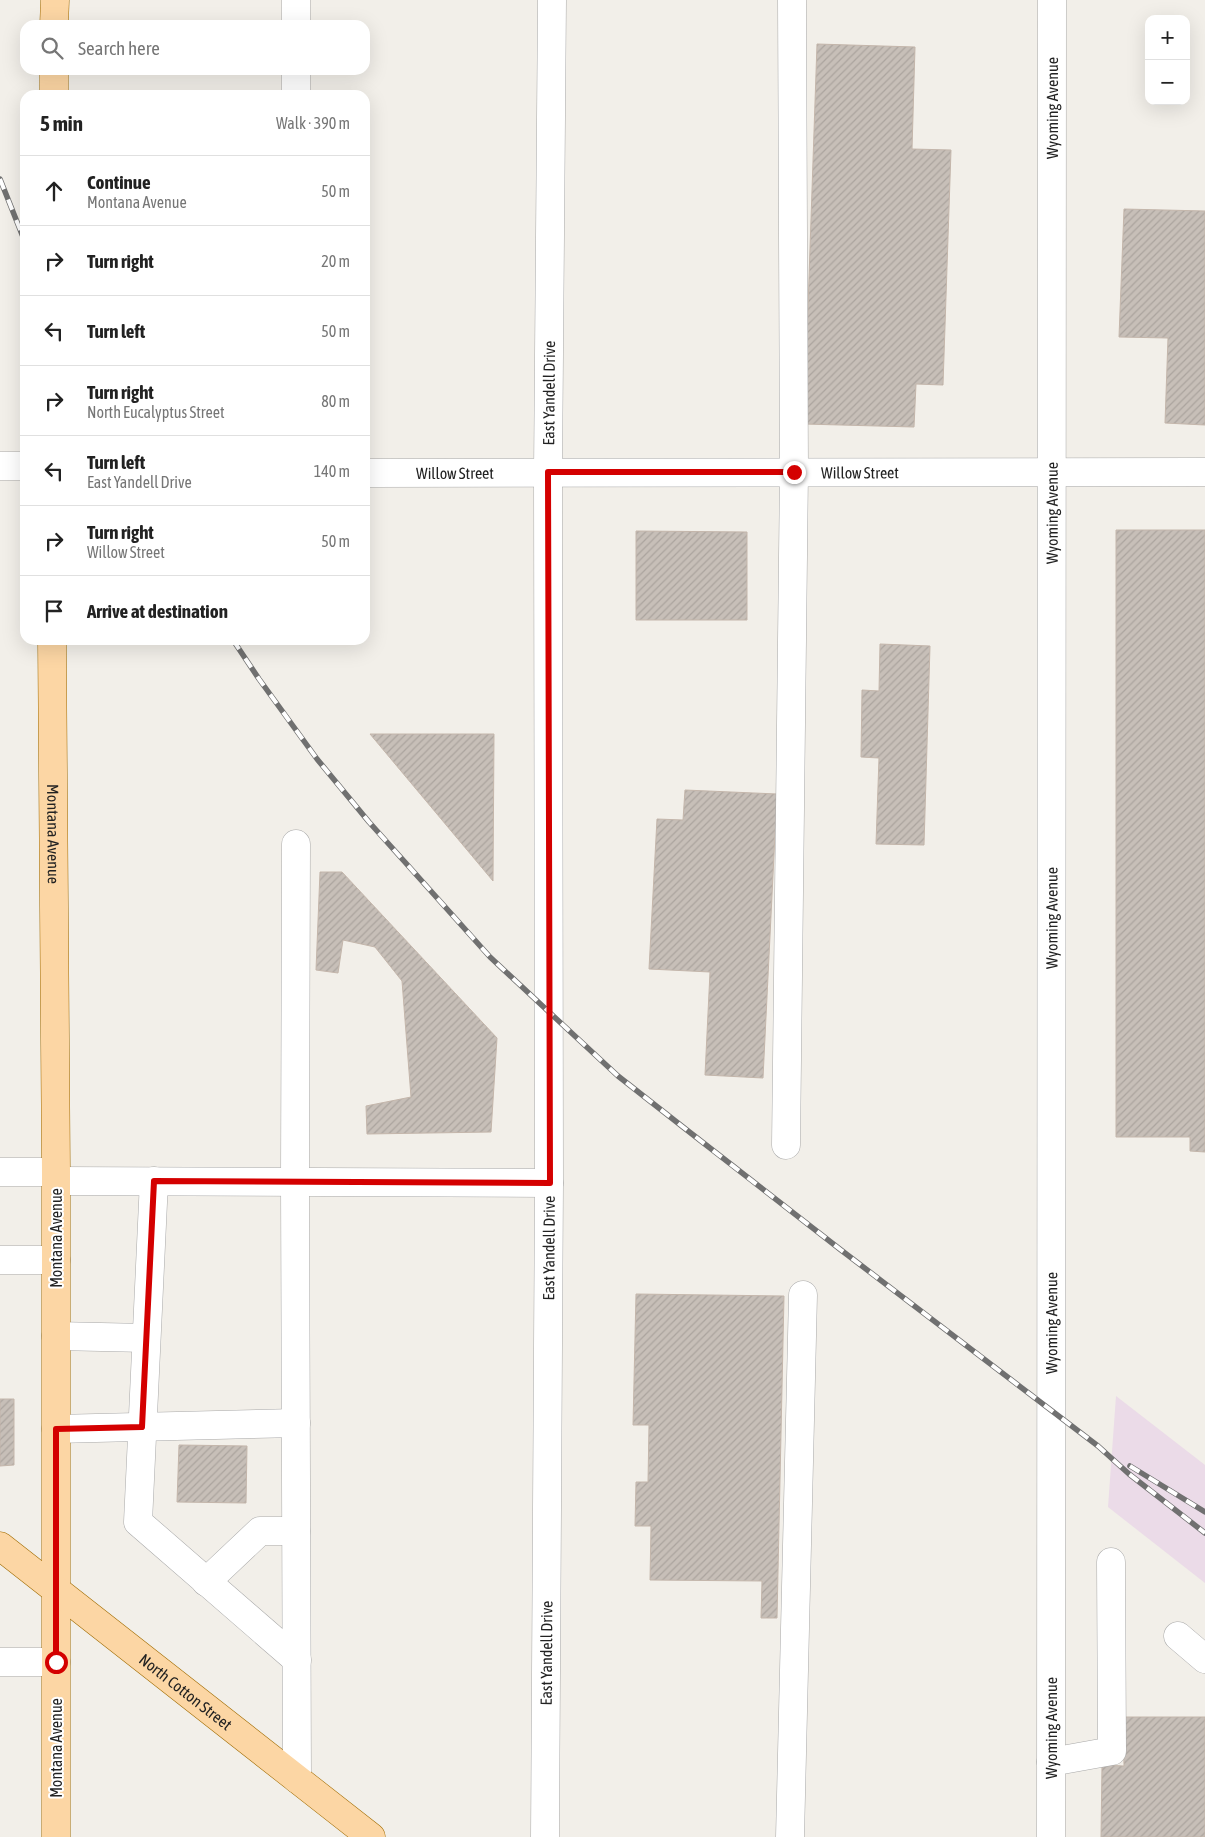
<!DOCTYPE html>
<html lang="en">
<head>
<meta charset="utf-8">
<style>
  :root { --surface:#fff; --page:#f2f2f2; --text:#222; --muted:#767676; --line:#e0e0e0 }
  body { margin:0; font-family:"Asap Condensed",sans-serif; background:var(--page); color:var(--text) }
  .controls { position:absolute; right:15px; top:15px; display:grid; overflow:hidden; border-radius:10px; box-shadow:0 5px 20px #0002 }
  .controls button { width:45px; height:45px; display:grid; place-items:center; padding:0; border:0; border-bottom:1px solid var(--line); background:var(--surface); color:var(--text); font:25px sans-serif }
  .stop { position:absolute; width:15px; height:15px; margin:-11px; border:4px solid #d40000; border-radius:50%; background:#fff }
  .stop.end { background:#d40000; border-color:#fff; box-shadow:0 1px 5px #0008 }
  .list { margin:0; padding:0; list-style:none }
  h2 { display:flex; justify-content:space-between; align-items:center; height:65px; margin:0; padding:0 20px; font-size:21px }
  h2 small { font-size:16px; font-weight:400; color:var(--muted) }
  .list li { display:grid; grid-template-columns:32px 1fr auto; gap:15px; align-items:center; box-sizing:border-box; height:70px; padding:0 20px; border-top:1px solid var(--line) }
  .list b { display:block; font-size:19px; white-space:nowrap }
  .list p { margin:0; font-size:16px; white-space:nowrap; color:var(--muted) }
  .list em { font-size:16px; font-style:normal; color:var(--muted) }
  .icon { flex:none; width:28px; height:28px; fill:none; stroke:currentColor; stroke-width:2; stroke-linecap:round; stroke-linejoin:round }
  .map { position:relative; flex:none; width:1205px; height:1837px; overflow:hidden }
  .search { position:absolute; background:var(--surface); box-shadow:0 5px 20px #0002; left:20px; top:20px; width:350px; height:55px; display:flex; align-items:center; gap:12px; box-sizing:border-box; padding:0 18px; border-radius:15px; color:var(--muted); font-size:19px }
  .panel { position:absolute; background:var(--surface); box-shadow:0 5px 20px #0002; left:20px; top:90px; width:350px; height:555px; border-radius:15px }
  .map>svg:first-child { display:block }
  .industrial { fill:#ebdbe8 }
  .building { fill:url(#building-hatch); stroke:#c4b6ab }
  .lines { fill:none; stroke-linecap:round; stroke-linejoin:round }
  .minor-casing { stroke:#a9a9a9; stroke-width:29 }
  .major-casing { stroke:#a06b00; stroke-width:29 }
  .minor { stroke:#fff; stroke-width:28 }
  .major { stroke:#fcd6a4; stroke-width:28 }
  .rail-casing { stroke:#707070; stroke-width:5.5 }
  .rail { stroke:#fff; stroke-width:4; stroke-dasharray:11; stroke-linecap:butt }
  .route { stroke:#d40000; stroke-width:6 }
  .labels { text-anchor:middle; stroke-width:4; stroke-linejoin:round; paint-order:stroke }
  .street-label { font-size:16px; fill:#222; stroke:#fff }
</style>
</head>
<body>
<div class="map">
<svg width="1205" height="1837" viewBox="0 0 1205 1837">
  <defs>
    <pattern id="building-hatch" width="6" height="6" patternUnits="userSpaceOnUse" patternTransform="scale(1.25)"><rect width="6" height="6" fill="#c7bfb8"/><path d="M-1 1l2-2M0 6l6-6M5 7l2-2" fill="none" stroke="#aba49e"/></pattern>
  </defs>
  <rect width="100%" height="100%" fill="#f2efe9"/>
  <polygon class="industrial" points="1116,1396 1205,1465 1205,1583 1108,1507"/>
  <g class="building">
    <polygon points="817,44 915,47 912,149 951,150 943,385 916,384 914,427 804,424"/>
    <polygon points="1124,209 1205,211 1205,425 1165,423 1168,338 1119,337"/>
    <polygon points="1116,530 1205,530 1205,1152 1190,1151 1190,1137 1116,1137"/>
    <polygon points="636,531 747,532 747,620 636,620"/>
    <polygon points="880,644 930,646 924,845 876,844 879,758 861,757 862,690 879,691"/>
    <polygon points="370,734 494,734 493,881"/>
    <polygon points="685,790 777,794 763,1078 705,1075 710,972 649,969 657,819 683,820"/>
    <polygon points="320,872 342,872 497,1038 491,1132 367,1134 366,1106 411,1097 402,981 375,947 343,940 338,973 316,970"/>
    <polygon points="636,1294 784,1296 777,1618 761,1618 762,1581 650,1580 651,1526 635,1526 636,1482 648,1482 649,1425 633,1425"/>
    <polygon points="0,1399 14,1399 14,1465 0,1466"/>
    <polygon points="179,1445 247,1446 246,1503 177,1502"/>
    <polygon points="1123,1717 1205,1717 1205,1837 1101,1837 1102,1765 1124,1766"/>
  </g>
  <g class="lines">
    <g class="minor-casing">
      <g id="minor">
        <polyline points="296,25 296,0"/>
        <polyline points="296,95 296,70"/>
        <polyline points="0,466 25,466"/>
        <path id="s1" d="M365 473 1205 472"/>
        <polyline points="296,844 295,1182 297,1779"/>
        <polyline points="786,1145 794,472 792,0"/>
        <polyline points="0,1172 56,1172"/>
        <polyline points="56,1181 549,1183"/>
        <polyline points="154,1181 138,1522 297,1660"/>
        <polyline points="0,1260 56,1260"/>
        <polyline points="56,1336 146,1338"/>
        <polyline points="56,1429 296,1423"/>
        <polyline points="206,1582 260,1531 296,1531"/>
        <polyline points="1178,1636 1205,1659"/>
        <polyline points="0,1662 56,1662"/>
        <polyline points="1051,1762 1112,1751 1111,1562"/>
        <path id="s2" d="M545 1837 549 1183 548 472 552 0"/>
        <polyline points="790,1837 803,1295"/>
        <path id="s3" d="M1051 1837 1052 0"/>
      </g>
    </g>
    <g class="major-casing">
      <g id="major">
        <polyline points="54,25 55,0"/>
        <polyline points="54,95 54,70"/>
        <path id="s4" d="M52 640 56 1172V1837"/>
        <path id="s5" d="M0 1546 371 1837"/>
      </g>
    </g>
    <use href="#minor" class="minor"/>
    <use href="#major" class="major"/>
    <g class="rail-casing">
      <g id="rail">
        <polyline points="0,179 25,242"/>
        <polyline points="233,640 259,679 317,759 369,822 490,957 549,1012 618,1076 683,1127 841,1250 1098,1446 1129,1474 1205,1533"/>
        <polyline points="1130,1466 1205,1512"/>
      </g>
    </g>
    <use href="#rail" class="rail"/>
  </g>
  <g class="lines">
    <polyline class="route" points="56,1662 56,1429 142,1427 154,1181 550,1183 548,472 794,472"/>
  </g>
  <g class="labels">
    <g class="street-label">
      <text dy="6" stroke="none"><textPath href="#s3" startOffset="1729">Wyoming Avenue</textPath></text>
      <text dy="6" stroke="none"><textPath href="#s2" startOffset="1444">East Yandell Drive</textPath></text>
      <text dy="6" stroke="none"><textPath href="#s1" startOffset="495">Willow Street</textPath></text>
      <text dy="6" stroke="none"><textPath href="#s1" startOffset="90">Willow Street</textPath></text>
      <text dy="6" stroke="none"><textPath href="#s3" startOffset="1324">Wyoming Avenue</textPath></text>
      <text dy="6" stroke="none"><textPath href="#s4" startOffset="194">Montana Avenue</textPath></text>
      <text dy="6" stroke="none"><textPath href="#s3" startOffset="919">Wyoming Avenue</textPath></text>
      <text transform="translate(56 1238) rotate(-90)" y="6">Montana Avenue</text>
      <text dy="6" stroke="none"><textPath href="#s2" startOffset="589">East Yandell Drive</textPath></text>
      <text dy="6" stroke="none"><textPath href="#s3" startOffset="514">Wyoming Avenue</textPath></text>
      <text dy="6" stroke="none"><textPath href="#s2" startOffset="184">East Yandell Drive</textPath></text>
      <text dy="6" stroke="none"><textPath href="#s5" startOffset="236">North Cotton Street</textPath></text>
      <text dy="6" stroke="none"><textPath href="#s3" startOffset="109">Wyoming Avenue</textPath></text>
      <text transform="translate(56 1748) rotate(-90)" y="6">Montana Avenue</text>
    </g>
  </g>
</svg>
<div class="controls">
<button>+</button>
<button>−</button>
</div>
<div class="stop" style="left:56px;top:1662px"></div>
<div class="stop end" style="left:794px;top:472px"></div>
<div class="search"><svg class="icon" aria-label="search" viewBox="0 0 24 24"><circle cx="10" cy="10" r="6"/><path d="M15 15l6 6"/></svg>Search here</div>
<section class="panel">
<h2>5 min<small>Walk · 390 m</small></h2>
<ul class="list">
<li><svg class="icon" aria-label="ahead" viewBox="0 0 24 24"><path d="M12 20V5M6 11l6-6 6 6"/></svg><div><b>Continue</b><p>Montana Avenue</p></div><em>50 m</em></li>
<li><svg class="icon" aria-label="right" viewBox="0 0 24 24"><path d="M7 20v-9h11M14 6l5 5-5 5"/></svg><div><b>Turn right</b></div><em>20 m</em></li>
<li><svg class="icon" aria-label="left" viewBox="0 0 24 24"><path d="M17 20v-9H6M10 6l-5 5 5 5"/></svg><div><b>Turn left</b></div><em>50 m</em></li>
<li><svg class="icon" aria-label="right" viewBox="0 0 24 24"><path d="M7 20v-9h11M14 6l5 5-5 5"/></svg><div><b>Turn right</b><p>North Eucalyptus Street</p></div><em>80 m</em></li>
<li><svg class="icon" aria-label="left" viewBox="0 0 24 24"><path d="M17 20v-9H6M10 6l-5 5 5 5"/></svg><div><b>Turn left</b><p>East Yandell Drive</p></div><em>140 m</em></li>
<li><svg class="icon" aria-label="right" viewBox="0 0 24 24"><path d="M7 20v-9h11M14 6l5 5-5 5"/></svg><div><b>Turn right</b><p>Willow Street</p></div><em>50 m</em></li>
<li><svg class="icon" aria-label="arrive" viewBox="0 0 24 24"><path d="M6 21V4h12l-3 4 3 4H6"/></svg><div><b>Arrive at destination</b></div></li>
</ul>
</section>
</div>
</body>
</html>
